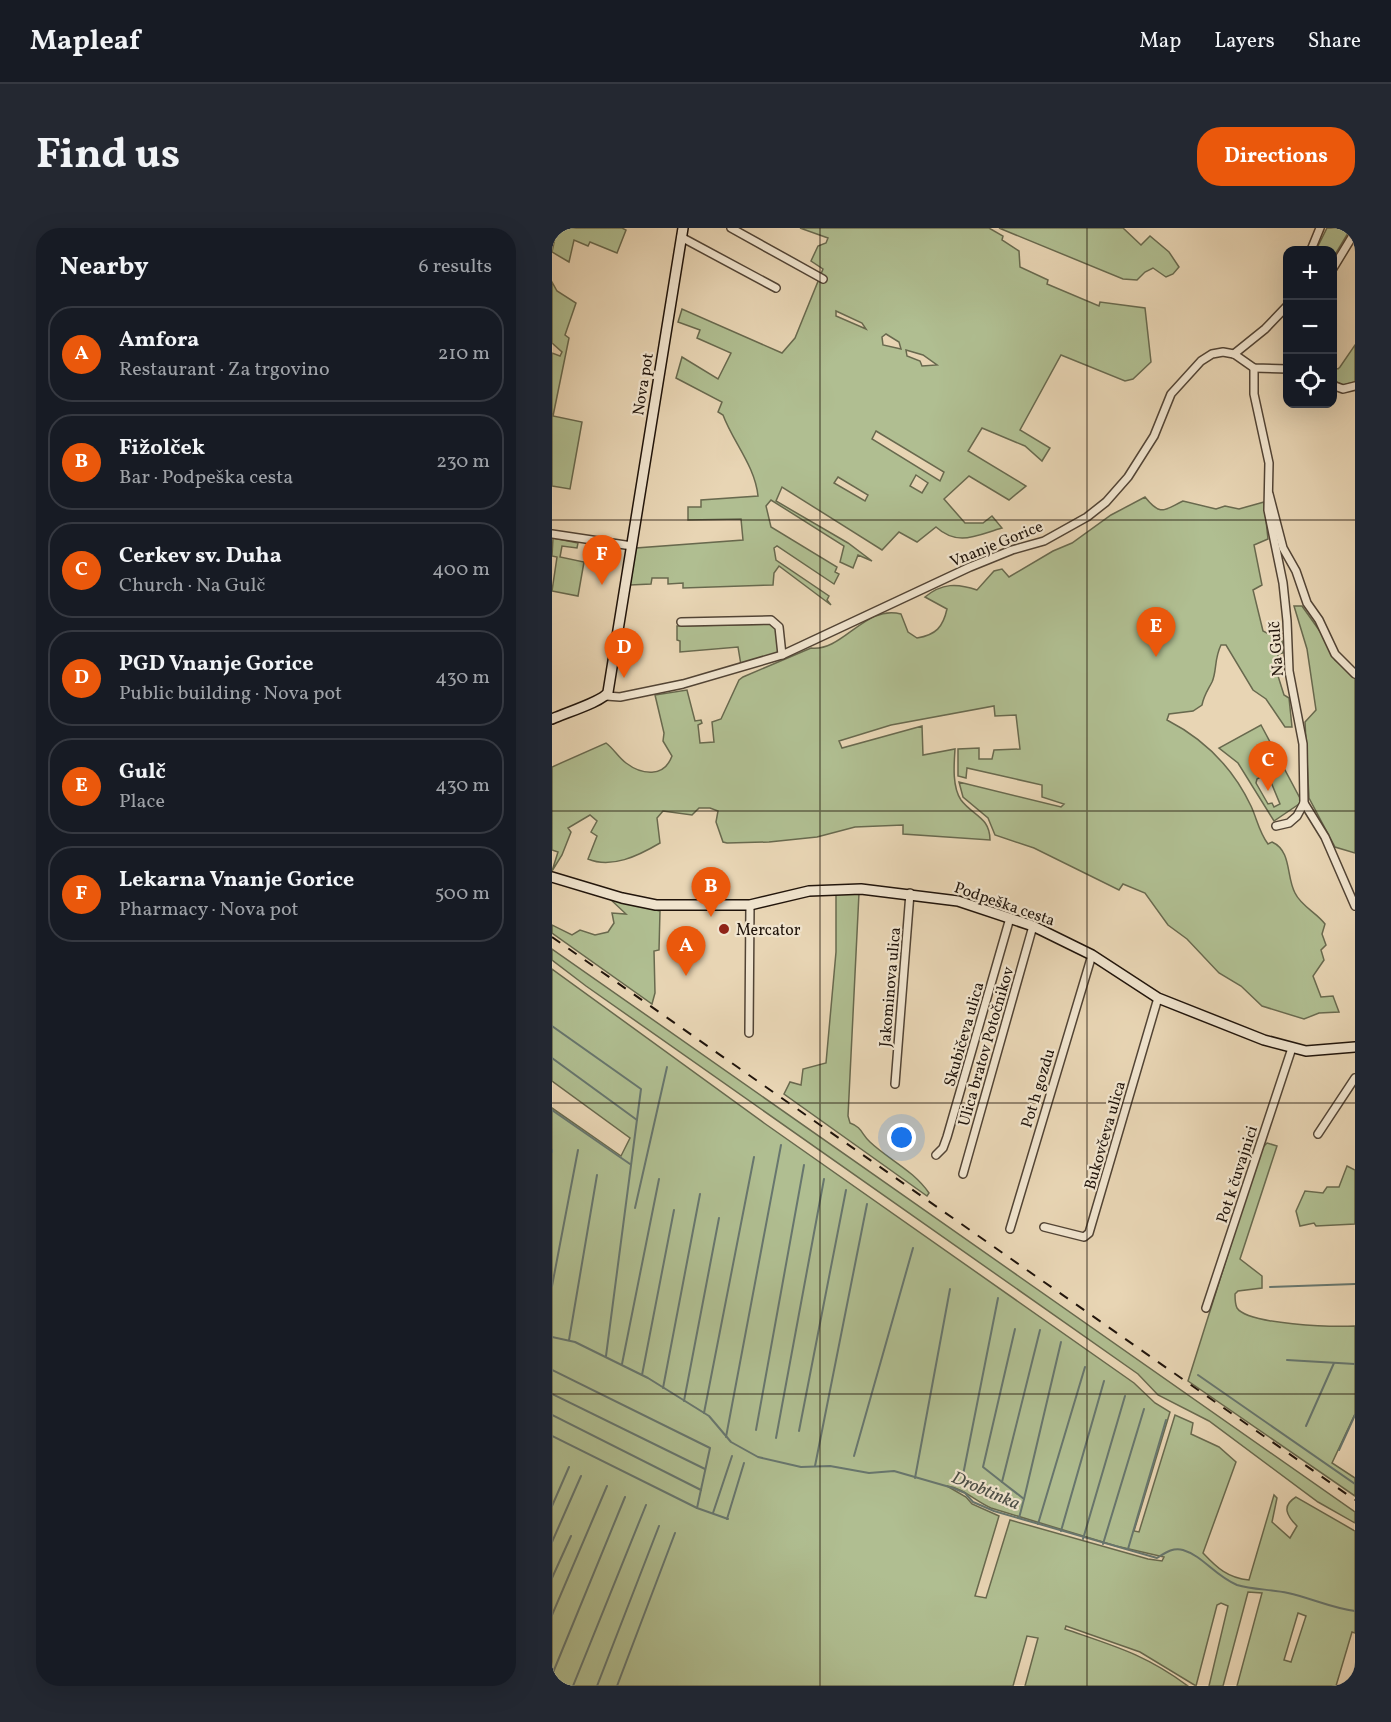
<!DOCTYPE html>
<html lang="en">
<head>
<meta charset="utf-8">
<style>
  :root { --surface:#171b24; --page:#242831; --text:#f1f3f6; --muted:#9ea1a6; --line:#363941; --accent:#ea580c }
  body { margin:0; font-family:Vollkorn,serif; background:var(--page); color:var(--text) }
  .controls { position:absolute; right:18px; top:18px; display:grid; overflow:hidden; border-radius:12px; box-shadow:0 6px 24px #0002 }
  .controls button { width:54px; height:54px; display:grid; place-items:center; padding:0; border:0; border-bottom:2px solid var(--line); background:var(--surface); color:var(--text); font:30px sans-serif }
  .you { position:absolute; left:350px; top:910px; width:21px; height:21px; margin:-15px; border:4px solid #fff; border-radius:50%; background:#1a73e8; box-shadow:0 0 0 9px #1a73e833 }
  .badge { display:grid; place-items:center; width:39px; height:39px; border-radius:50%; background:var(--accent); color:#fff; font-size:20px; font-weight:700 }
  .pin { position:absolute; translate:-50% -50px; filter:drop-shadow(0 2px 3px #0008) }
  .pin::after { content:''; position:absolute; top:32px; width:21px; height:18px; background:inherit; clip-path:polygon(0 0,100% 0,50% 100%) }
  .list { margin:0; padding:0; list-style:none }
  h2 { display:flex; justify-content:space-between; align-items:center; height:78px; margin:0; padding:0 24px; font-size:26px }
  h2 small { font-size:20px; font-weight:400; color:var(--muted) }
  .list li { display:grid; grid-template-columns:39px 1fr auto; gap:18px; align-items:center; box-sizing:border-box; height:96px; margin:0 12px 12px; padding:0 12px; border:2px solid var(--line); border-radius:24px }
  .list b { display:block; font-size:22px; white-space:nowrap }
  .list p { margin:0; font-size:20px; white-space:nowrap; color:var(--muted) }
  .list em { font-size:20px; font-style:normal; color:var(--muted) }
  .icon { flex:none; width:33px; height:33px; fill:none; stroke:currentColor; stroke-width:2; stroke-linecap:round; stroke-linejoin:round }
  .map { position:relative; flex:none; width:803px; height:1458px; overflow:hidden; border-radius:24px }
  header { display:flex; align-items:center; gap:36px; box-sizing:border-box; height:84px; padding:0 30px; background:var(--surface); border-bottom:2px solid var(--line) }
  header strong { font-size:28px }
  nav { display:flex; gap:33px; margin-inline-start:auto; font-size:21px }
  .intro { display:flex; align-items:center; justify-content:space-between; box-sizing:border-box; height:144px; padding:0 36px }
  h1 { margin:0; font-size:42px }
  .button { padding:15px 27px; border-radius:24px; background:var(--accent); color:#fff; font-size:21px; font-weight:700 }
  main { display:flex; gap:36px; padding:0 36px }
  aside { flex:1; background:var(--surface); border-radius:24px; box-shadow:0 6px 24px #0002 }
  .map>svg:first-child { display:block }
  .green { fill:#b0be91; stroke:#68694e; stroke-width:1.5; fill-rule:evenodd }
  .lines { fill:none; stroke-linecap:round; stroke-linejoin:round }
  .stream { stroke:#67766e; stroke-width:2 }
  .street-casing { stroke:#524435; stroke-width:10 }
  .secondary-casing { stroke:#20140b; stroke-width:12 }
  .street { stroke:#f0e4ce; stroke-width:7 }
  .secondary { stroke:#f0e4ce; stroke-width:9 }
  .rail { stroke:#20140b; stroke-width:2; stroke-dasharray:10 10; stroke-linecap:butt }
  .grid { fill:none; stroke:#20140b; stroke-width:1.5; stroke-opacity:0.55 }
  .poi-dot { fill:#8f2418; stroke:#f0e4ce; stroke-width:2 }
  .labels { text-anchor:middle; stroke-width:4.5; stroke-linejoin:round; paint-order:stroke }
  .street-label { font-size:16px; fill:#20140b; stroke:#f0e4ce }
  .poi-label { font-size:16px; fill:#20140b; stroke:#f0e4ce; text-anchor:start }
  .water-label { font-size:18px; font-style:italic; fill:#4a4d45; stroke:#f0e4ce }
</style>
</head>
<body>
<header>
<strong>Mapleaf</strong>
<nav><a>Map</a><a>Layers</a><a>Share</a></nav>
</header>
<div class="intro"><h1>Find us</h1><a class="button">Directions</a></div>
<main>
<aside>
<h2>Nearby<small>6 results</small></h2>
<ul class="list">
<li><span class="badge">A</span><div><b>Amfora</b><p>Restaurant · Za trgovino</p></div><em>210 m</em></li>
<li><span class="badge">B</span><div><b>Fižolček</b><p>Bar · Podpeška cesta</p></div><em>230 m</em></li>
<li><span class="badge">C</span><div><b>Cerkev sv. Duha</b><p>Church · Na Gulč</p></div><em>400 m</em></li>
<li><span class="badge">D</span><div><b>PGD Vnanje Gorice</b><p>Public building · Nova pot</p></div><em>430 m</em></li>
<li><span class="badge">E</span><div><b>Gulč</b><p>Place</p></div><em>430 m</em></li>
<li><span class="badge">F</span><div><b>Lekarna Vnanje Gorice</b><p>Pharmacy · Nova pot</p></div><em>500 m</em></li>
</ul>
</aside>
<div class="map">
<svg width="803" height="1458" viewBox="0 0 803 1458">
  <rect width="100%" height="100%" fill="#e8d5b4"/>
  <filter id="stains"><feTurbulence type="fractalNoise" baseFrequency=".00333" numOctaves="4"/><feColorMatrix values="0 0 0 0 .2 0 0 0 0 .09 0 0 0 0 .02 0 0 0 .5 -.17"/></filter>
  <radialGradient id="worn" r=".72"><stop offset=".6" stop-color="#630" stop-opacity="0"/><stop offset="1" stop-color="#630" stop-opacity=".3"/></radialGradient>
  <g class="green">
    <polygon points="0,0 70,0 74,2 65,25 38,14 36,18 22,12 17,34 0,24 4,5"/>
    <path d="M248 0H437L451 8 450 12 467 23 468 39 496 52 495 56 547 78 548 74 593 80 599 134 581 151 573 153 509 127 468 202 498 220 490 233 473 218 430 200 416 223 474 258 457 272 417 248 392 271 413 295H431L440 288 450 300C425 307 406 319 384 299L365 314 347 304 330 322 230 259 224 273 296 315 320 333 306 327 301 340 288 334 292 318 219 272 214 278 219 299 285 339 283 344 287 346 282 356 225 318 222 320 224 332 277 368 275 372 279 377 227 338 222 345 221 357 131 360V355L116 356V350H100L99 356 78 357 84 320 191 312 189 291 136 292V279H149V272L206 268C203 238 181 214 171 187L166 184 170 174 124 150 130 129 166 151 179 125 145 110 148 102 126 94 130 81 230 125 243 110 271 41 259 33 266 18 274 15 276 10ZM284 83 310 95 314 101 284 88ZM334 106 347 114 349 121 331 117 330 109ZM354 122 371 127 385 137 370 138 368 133 355 128ZM324 203 392 244 388 253 320 211ZM364 247 376 255 370 265 358 258ZM286 249 316 267 313 273 282 255Z"/>
    <polygon points="447,0 571,0 589,17 598,8 617,24 627,39 621,46 614,49 601,40 593,44 585,52 571,51"/>
    <polygon points="775,0 799,0 781,30 780,22 764,22"/>
    <polygon points="0,54 5,63 24,75 13,107 17,110 1,188 30,194 18,261 0,258 0,125 8,128 10,124 0,115"/>
    <polygon points="803,117 803,154 791,157 781,152 780,139 786,141 788,139"/>
    <path d="M593 269C609 289 612 282 631 273L664 281 673 278 687 281 712 274 716 311 702 317 710 357 701 362 711 403 730 413 731 425 726 426V448L732 467 737 470 740 499H733L714 471 701 462 674 417H669C662 431 665 443 660 454 656 462 652 467 650 477L641 483 617 486 615 492C652 511 681 540 699 578 705 591 707 604 716 616L720 614C740 623 734 649 743 665 749 678 765 685 773 696L770 706 774 717 769 722 772 732 761 748 769 769 781 768 787 784 767 785 752 791 710 778 689 758 667 745 635 711 616 697 593 665 571 656 567 662 482 620 443 607 436 590 411 569 407 554 509 579 512 576 490 569V557L415 540 414 550 406 548V521L427 520V531H440L442 522 468 521 464 487 443 488 442 478 339 497 287 513 290 520 370 498 371 527 403 521C402 536 400 559 409 572 421 588 438 589 438 612L351 606V597L303 599 265 609 217 614 175 615 171 614 164 594 166 583 158 580H147L140 587 111 583 105 590 108 615C86 628 59 641 36 631L45 608 39 604 45 593 38 587 16 600 19 604 10 627 0 643 6 624 0 622V539L54 515C62 521 66 529 74 535 90 547 112 550 120 528L111 513 112 505 103 467 135 462 143 493 149 492 150 495 146 497 148 515 162 514 160 494 169 491 187 452 191 449 259 420C291 424 313 376 349 386L356 404 365 410C384 407 391 399 395 381L373 369C390 355 405 355 425 362L442 343 450 341 457 349 501 323 520 315 559 287Z"/>
    <polygon points="1,310 26,315 25,320 10,318 8,329 32,334 26,368 0,363 5,329 0,328"/>
    <polygon points="742,378 750,378 772,409 783,432 803,449 803,625 783,619 757,570 753,494 764,482 755,421"/>
    <polygon points="218,396 224,399 226,425 189,437 186,419 128,424 128,413 125,412 125,398"/>
    <path d="M709 497 750 574 722 593 686 535 667 520ZM712 547H716L728 576 722 579 720 575 716 576 704 555 705 551Z"/>
    <path d="M307 665 296 888 298 895C310 899 310 907 318 914 337 932 361 942 377 965L375 968 232 866 238 854 249 857 251 841 274 835 284 724V666Z"/>
    <polygon points="58,671 108,683 107,722 102,723 103,765 100,776 0,705 0,697 20,707 28,702 43,707 56,704 62,695 60,685 74,686"/>
    <polygon points="0,721 803,1284 803,1295 766,1274 657,1193 606,1167 586,1146 34,758 0,732"/>
    <path d="M0 741 212 895 582 1155 603 1175 618 1184 582 1303 587 1304 623 1187 641 1195 639 1206 667 1219 684 1234 651 1325C665 1340 676 1350 697 1352L722 1267 725 1270 720 1294 738 1310 745 1298C735 1288 729 1278 744 1269L803 1303V1405L800 1404 784 1458H685L710 1365 696 1364 671 1458H657L676 1378 669 1375 665 1377 644 1458 588 1424 514 1398 513 1401C562 1418 593 1426 636 1458H473L486 1410 475 1408 461 1458H0V880L69 928 78 910 0 853ZM395 1258C411 1260 423 1273 439 1280L564 1318 612 1329 610 1333 596 1331 458 1292 434 1370 423 1368 447 1288 420 1276 414 1269ZM746 1385 754 1388 739 1434 732 1432Z"/>
    <path d="M715 915 725 918 688 1031 710 1048V1060L686 1063 683 1066C683 1070 683 1076 685 1080 696 1097 783 1099 803 1098V1186L780 1235 803 1250V1268L636 1153 709 921Z"/>
    <polygon points="795,938 803,942 803,996 764,998 762,995 748,998 744,983 753,963 771,965 775,959 787,959"/>
  </g>
  <g class="lines">
    <g class="stream">
      <polyline points="0,798 89,861 54,1128"/>
      <polyline points="0,830 85,892"/>
      <polyline points="0,882 78,936"/>
      <polyline points="0,924 0,922"/>
      <polyline points="83,980 115,839"/>
      <polyline points="0,1058 26,922"/>
      <polyline points="718,1059 803,1056"/>
      <path d="M0 1109 23 1114 96 1150 157 1188 179 1214 206 1229 249 1239 278 1238 317 1245 342 1243 401 1260 413 1265 421 1274 442 1283 605 1330C613 1325 621 1319 631 1322 651 1328 663 1348 685 1357 701 1362 719 1361 736 1365 759 1370 779 1380 803 1383"/>
      <polyline points="17,1112 45,947"/>
      <polyline points="735,1132 803,1136"/>
      <polyline points="70,1136 107,951"/>
      <polyline points="0,1142 158,1220 145,1280"/>
      <polyline points="90,1147 122,982"/>
      <polyline points="646,1147 803,1256"/>
      <polyline points="111,1160 148,966"/>
      <polyline points="0,1166 153,1241"/>
      <polyline points="132,1173 167,990"/>
      <polyline points="152,1185 202,929"/>
      <polyline points="0,1187 149,1262"/>
      <polyline points="754,1198 782,1135"/>
      <polyline points="204,1202 252,937"/>
      <polyline points="247,1203 294,962"/>
      <polyline points="0,1208 145,1280 176,1291"/>
      <polyline points="174,1209 229,917"/>
      <polyline points="224,1210 272,951"/>
      <polyline points="787,1222 803,1187"/>
      <polyline points="302,1228 361,1020"/>
      <polyline points="263,1238 315,976"/>
      <polyline points="411,1247 446,1070"/>
      <polyline points="363,1250 398,1061"/>
      <polyline points="450,1254 431,1239 463,1101"/>
      <polyline points="472,1271 509,1114"/>
      <polyline points="0,1278 17,1239"/>
      <polyline points="161,1285 180,1228"/>
      <polyline points="467,1290 472,1271 450,1254 488,1102"/>
      <polyline points="175,1291 192,1235"/>
      <polyline points="486,1296 533,1139"/>
      <polyline points="509,1303 552,1153"/>
      <polyline points="531,1311 573,1168"/>
      <polyline points="0,1314 29,1248"/>
      <polyline points="551,1316 592,1181"/>
      <polyline points="576,1321 614,1192"/>
      <polyline points="0,1350 19,1308"/>
      <polyline points="0,1387 55,1258"/>
      <polyline points="0,1447 73,1269"/>
      <polyline points="21,1458 94,1277"/>
      <polyline points="45,1458 107,1298"/>
      <polyline points="65,1458 123,1305"/>
    </g>
    <g class="street-casing">
      <g id="street">
        <polyline points="179,0 271,51"/>
        <polyline points="129,9 224,60"/>
        <polyline points="759,22 768,0"/>
        <polyline points="780,42 803,4"/>
        <polyline points="682,126 713,101 736,77"/>
        <polyline points="702,140 702,166 717,235 716,282 731,355 735,393 737,443 751,516 752,575 745,588 737,595 724,598"/>
        <polyline points="780,157 791,161 803,158"/>
        <polyline points="717,266 731,320 744,343 755,375 767,392 783,426 803,446"/>
        <polyline points="0,306 80,318"/>
        <polyline points="129,394 219,392 227,399 230,427"/>
        <polyline points="54,468 68,469 131,456 230,427 418,339 460,322 492,313 535,289 554,274 576,249 602,208 619,166 649,133 660,126 671,124 682,126 702,140 736,141"/>
        <polyline points="752,575 773,609 803,678"/>
        <polyline points="197,805 198,677"/>
        <polyline points="343,856 358,665"/>
        <polyline points="766,906 803,850"/>
        <polyline points="384,927 391,920 395,909 458,690"/>
        <polyline points="411,946 481,698"/>
        <polyline points="492,999 532,1009 537,1005 606,770"/>
        <polyline points="458,1001 540,727"/>
        <polyline points="654,1080 740,820"/>
      </g>
    </g>
    <g class="secondary-casing">
      <g id="secondary">
        <path d="M0 491C13 485 52 473 56 464L131 0"/>
        <polyline points="0,649 70,670 104,677 198,677 257,663 309,661 406,673 481,698 540,727 606,770 712,812 754,823 803,819"/>
      </g>
    </g>
    <use href="#street" class="street"/>
    <use href="#secondary" class="secondary"/>
    <polyline class="rail" points="0,709 803,1272"/>
  </g>
  <path class="grid" d="M268 0V1458M535 0V1458M0 292H803M0 583H803M0 875H803M0 1166H803"/>
  <circle class="poi-dot" cx="172" cy="701" r="6"/>
  <g class="labels">
    <g class="street-label">
      <text transform="translate(90 156) rotate(-81)" y="6">Nova pot</text>
      <text transform="translate(444 315) rotate(-22)" y="6">Vnanje Gorice</text>
      <text transform="translate(723 421) rotate(-94)" y="6">Na Gulč</text>
      <text transform="translate(453 675) rotate(19)" y="6">Podpeška cesta</text>
      <text transform="translate(337 759) rotate(-85)" y="6">Jakominova ulica</text>
      <text transform="translate(411 806) rotate(-74)" y="6">Skubičeva ulica</text>
      <text transform="translate(433 818) rotate(-74)" y="6">Ulica bratov Potočnikov</text>
      <text transform="translate(485 860) rotate(-73)" y="6">Pot h gozdu</text>
      <text transform="translate(552 907) rotate(-74)" y="6">Bukovčeva ulica</text>
      <text transform="translate(684 946) rotate(-72)" y="6">Pot k čuvajnici</text>
    </g>
    <g class="poi-label">
      <text x="184" y="707">Mercator</text>
    </g>
    <g class="water-label">
      <text transform="translate(434 1262) rotate(23)" y="6">Drobtinka</text>
    </g>
  </g>
  <rect width="100%" height="100%" filter="url(#stains)"/>
  <rect width="100%" height="100%" fill="url(#worn)"/>
</svg>
<div class="controls">
<button>+</button>
<button>−</button>
<button><svg class="icon" aria-label="locate" viewBox="0 0 24 24"><circle cx="12" cy="12" r="6"/><path d="M12 2v4M12 18v4M2 12h4M18 12h4"/></svg></button>
</div>
<div class="you"></div>
<div class="pin badge" style="left:134px;top:748px">A</div>
<div class="pin badge" style="left:159px;top:689px">B</div>
<div class="pin badge" style="left:716px;top:563px">C</div>
<div class="pin badge" style="left:72px;top:450px">D</div>
<div class="pin badge" style="left:604px;top:429px">E</div>
<div class="pin badge" style="left:50px;top:357px">F</div>
</div>
</main>
</body>
</html>
